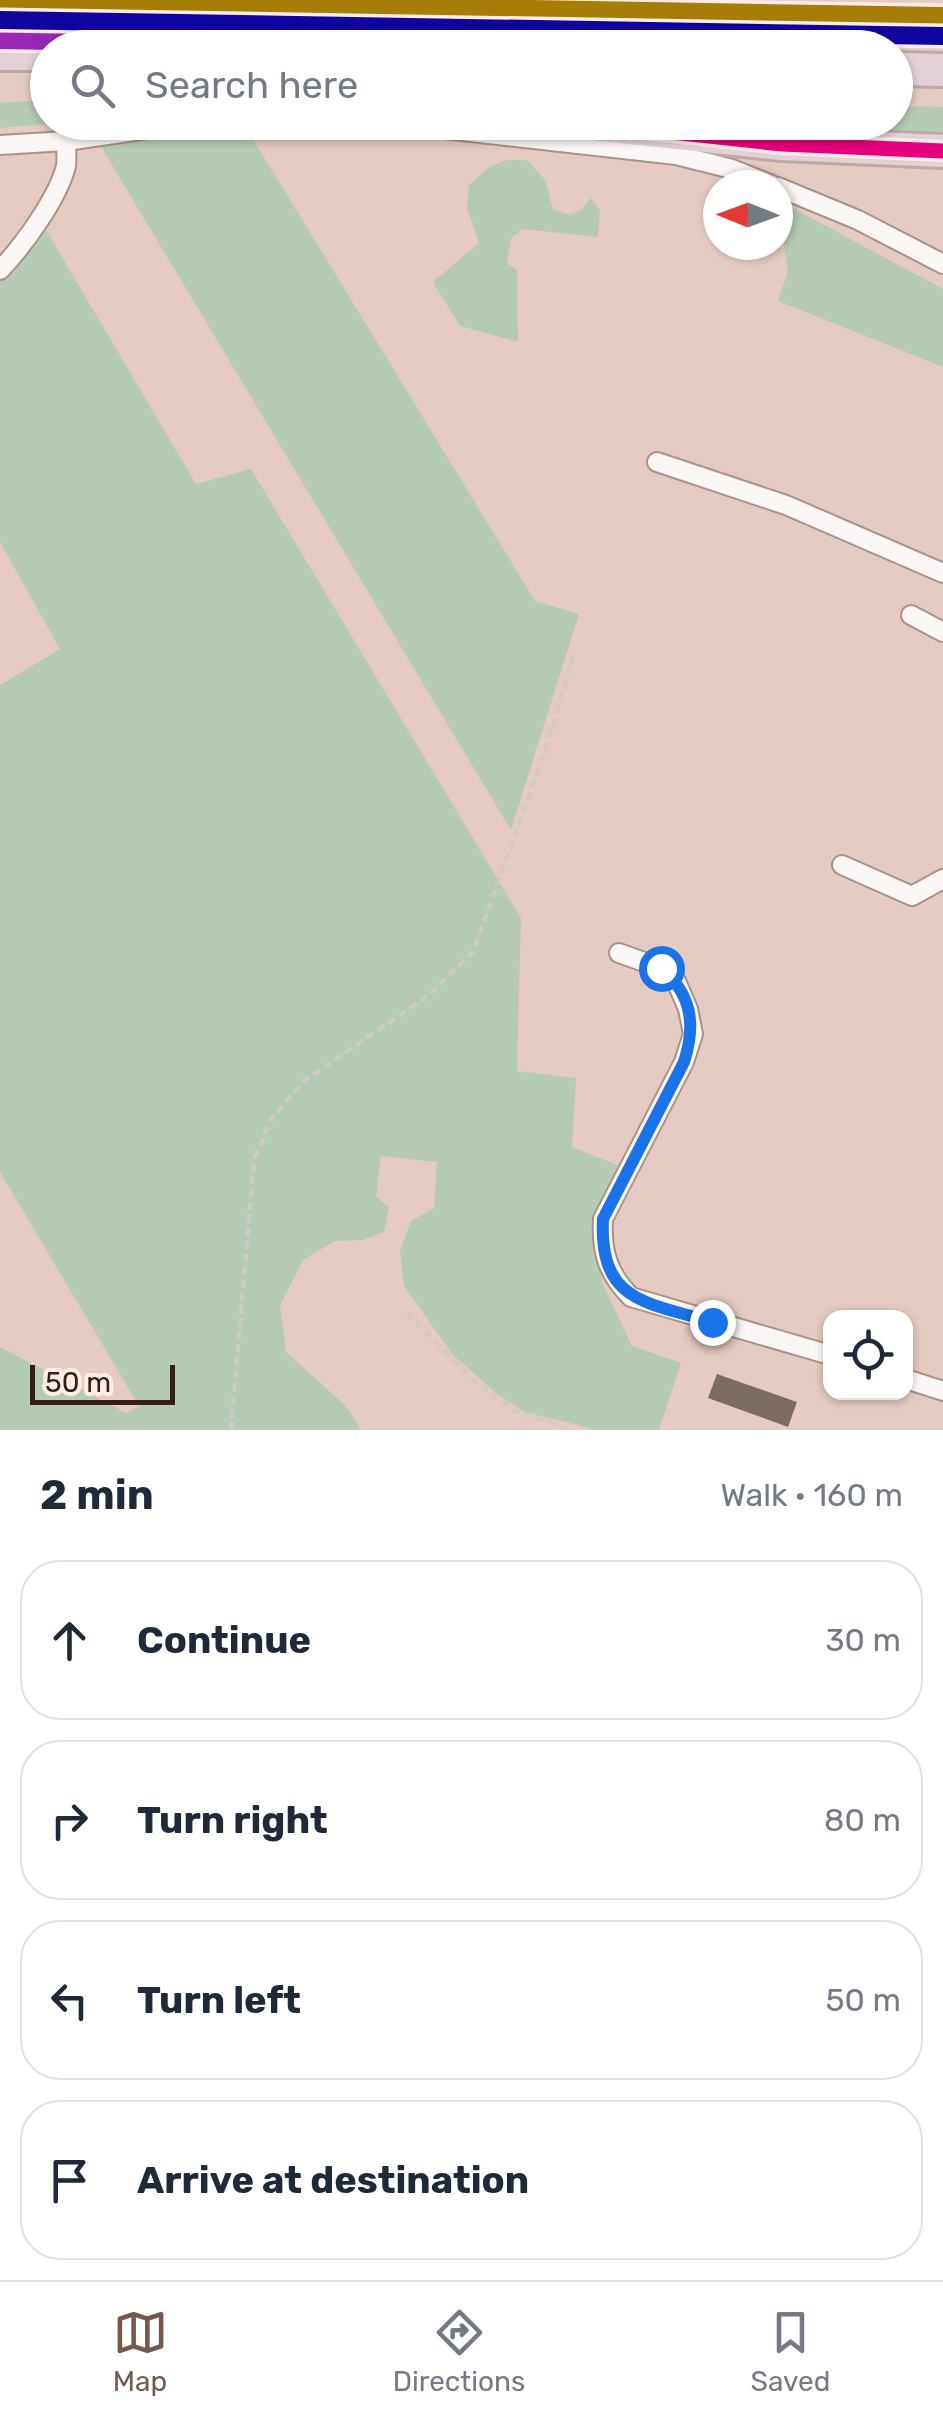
<!DOCTYPE html>
<html lang="en">
<head>
<meta charset="utf-8">
<style>
  :root { --surface:#fff; --page:#f2f2f3; --text:#1f2937; --muted:#747a83; --line:#e0e1e3; --accent:#75594e }
  body { margin:0; font-family:Rubik,sans-serif; background:var(--page); color:var(--text) }
  .controls { position:absolute; right:30px; bottom:30px; display:grid; overflow:hidden; border-radius:20px; box-shadow:0 2px 8px #0004 }
  .controls button { width:90px; height:90px; display:grid; place-items:center; padding:0; border:0; border-bottom:2px solid var(--line); background:var(--surface); color:var(--text); font:50px sans-serif }
  .compass { position:absolute; left:703px; top:170px; width:90px; height:90px; border-radius:50%; background:var(--surface); box-shadow:0 2px 8px #0004; rotate:271deg }
  .scale { position:absolute; left:30px; bottom:25px; width:145px; box-sizing:border-box; padding-left:10px; border:5px solid #391c10; border-top:0; font-size:28px; line-height:35px; white-space:nowrap; color:#391c10; -webkit-text-stroke:8px #feede7; paint-order:stroke }
  .stop { position:absolute; width:30px; height:30px; margin:-22px; border:8px solid #1a73e8; border-radius:50%; background:#fff }
  .stop.end { background:#1a73e8; border-color:#fff; box-shadow:0 2px 10px #0008 }
  .list { margin:0; padding:0; list-style:none }
  h2 { display:flex; justify-content:space-between; align-items:center; height:130px; margin:0; padding:0 40px; font-size:42px }
  h2 small { font-size:32px; font-weight:400; color:var(--muted) }
  .list li { display:grid; grid-template-columns:65px 1fr auto; gap:30px; align-items:center; box-sizing:border-box; height:160px; margin:0 20px 20px; padding:0 20px; border:2px solid var(--line); border-radius:40px }
  .list b { display:block; font-size:38px; white-space:nowrap }
  .list em { font-size:32px; font-style:normal; color:var(--muted) }
  .icon { flex:none; width:55px; height:55px; fill:none; stroke:currentColor; stroke-width:2; stroke-linecap:round; stroke-linejoin:round }
  .map { position:relative; flex:none; width:943px; height:1430px; overflow:hidden }
  .search { position:absolute; background:var(--surface); box-shadow:0 2px 8px #0004; left:30px; right:30px; top:30px; height:110px; display:flex; align-items:center; gap:25px; box-sizing:border-box; padding:0 35px; border-radius:55px; color:var(--muted); font-size:38px }
  .sheet { height:850px; background:var(--surface) }
  nav { display:flex; justify-content:space-around; align-items:center; box-sizing:border-box; height:140px; border-top:2px solid var(--line); background:var(--surface); font-size:28px; color:var(--muted) }
  nav a { display:grid; justify-items:center; gap:5px }
  nav .on { color:var(--accent) }
  .map>svg:first-child { display:block }
  .green { fill:#b5cbb5 }
  .building { fill:#7b6e61 }
  .lines { fill:none; stroke-linecap:round; stroke-linejoin:round }
  .minor-casing { stroke:#ab9288; stroke-width:22 }
  .motorway-casing { stroke:#bbaba4; stroke-width:38 }
  .path { stroke:#d3cac7; stroke-width:4; stroke-dasharray:8 5; stroke-linecap:butt }
  .minor { stroke:#fbf7f6; stroke-width:18 }
  .motorway { stroke:#e2d1d7; stroke-width:32 }
  .bus-1-casing { stroke:#feede7; stroke-width:22 }
  .bus-1 { stroke:#e5007d; stroke-width:15 }
  .rail-1-casing { stroke:#feede7; stroke-width:25 }
  .rail-2-casing { stroke:#feede7; stroke-width:25 }
  .rail-1 { stroke:#9b26b6; stroke-width:18 }
  .rail-2 { stroke:#a67d07; stroke-width:18 }
  .metro-1-casing { stroke:#feede7; stroke-width:25 }
  .metro-1 { stroke:#10069f; stroke-width:18 }
  .route { stroke:#1a73e8; stroke-width:12 }
</style>
</head>
<body>
<div class="map">
<svg width="943" height="1430" viewBox="0 0 943 1430">
  <rect width="100%" height="100%" fill="#e5cbc1"/>
  <g class="green">
    <polygon points="47,100 48,122 56,123 0,128 0,103"/>
    <polygon points="896,106 943,107 943,134 775,123 896,122"/>
    <polygon points="245,126 535,601 579,614 511,830 100,145 126,139"/>
    <polygon points="507,160 527,160 545,180 553,209 571,215 582,209 591,198 600,211 598,237 523,229 511,238 507,263 517,270 518,342 460,326 433,282 479,243 467,208 469,185 489,167"/>
    <polygon points="791,207 943,289 943,367 778,301 788,271 783,240"/>
    <polygon points="43,225 196,484 251,469 521,918 517,1071 576,1078 572,1147 622,1167 597,1254 603,1285 632,1346 681,1363 659,1430 598,1430 525,1412 497,1394 453,1355 404,1286 400,1251 411,1221 434,1208 437,1162 381,1156 376,1196 389,1208 384,1232 363,1240 335,1241 303,1260 280,1305 286,1352 346,1406 361,1430 0,1430 0,1347 126,1413 139,1406 0,1172 0,685 60,649 0,542 0,272"/>
  </g>
  <polygon class="building" points="717,1374 797,1402 788,1427 708,1398"/>
  <g class="lines">
    <g class="minor-casing">
      <g id="minor">
        <polyline points="382,122 676,155 732,169 772,185"/>
        <polyline points="0,145 66,141 196,122"/>
        <polyline points="778,187 858,220 943,264"/>
        <path d="M0 270C23 246 58 198 66 166 67 158 66 148 66 141"/>
        <polyline points="657,462 786,505 943,573"/>
        <polyline points="911,615 943,632"/>
        <polyline points="842,865 912,896 943,879"/>
        <path d="M619 953 661 968 676 981 688 1009 693 1034 684 1062 603 1219C601 1252 608 1274 631 1297L830 1355"/>
        <polyline points="906,1379 943,1391"/>
      </g>
    </g>
    <g class="motorway-casing">
      <g id="motorway">
        <polyline points="0,54 48,54"/>
        <polyline points="896,69 943,70"/>
        <polyline points="573,122 782,144 943,151"/>
      </g>
    </g>
    <g class="path">
      <polyline points="407,1313 477,1383 515,1411 573,1430"/>
      <polyline points="231,1430 254,1160 271,1119 304,1081 429,995 473,952 548,742 575,649"/>
    </g>
    <use href="#minor" class="minor"/>
    <use href="#motorway" class="motorway"/>
    <g class="bus-1-casing">
      <polyline id="bus-1" points="578,122 782,144 943,151"/>
    </g>
    <use href="#bus-1" class="bus-1"/>
    <g class="rail-1-casing">
      <polyline id="rail-1" points="0,40 442,48"/>
    </g>
    <g class="rail-2-casing">
      <polyline id="rail-2" points="0,0 943,16"/>
    </g>
    <use href="#rail-1" class="rail-1"/>
    <use href="#rail-2" class="rail-2"/>
    <g class="metro-1-casing">
      <polyline id="metro-1" points="0,20 943,36"/>
    </g>
    <use href="#metro-1" class="metro-1"/>
  </g>
  <g class="lines">
    <path class="route" d="M661 968C692 994 696 1025 684 1062L603 1219C599 1303 647 1302 712 1322"/>
  </g>
</svg>
<div class="controls">
<button><svg class="icon" aria-label="locate" viewBox="0 0 24 24"><circle cx="12" cy="12" r="6"/><path d="M12 2v4M12 18v4M2 12h4M18 12h4"/></svg></button>
</div>
<svg class="compass" viewBox="-18 -18 36 36"><path d="M0-13l5 13h-10z" fill="#e53935"/><path d="M0 13l5-13h-10z" fill="#747a83"/></svg>
<div class="scale">50 m</div>
<div class="stop" style="left:661px;top:968px"></div>
<div class="stop end" style="left:712px;top:1322px"></div>
<div class="search"><svg class="icon" aria-label="search" viewBox="0 0 24 24"><circle cx="10" cy="10" r="6"/><path d="M15 15l6 6"/></svg>Search here</div>
</div>
<section class="sheet">
<h2>2 min<small>Walk · 160 m</small></h2>
<ul class="list">
<li><svg class="icon" aria-label="ahead" viewBox="0 0 24 24"><path d="M12 20V5M6 11l6-6 6 6"/></svg><div><b>Continue</b></div><em>30 m</em></li>
<li><svg class="icon" aria-label="right" viewBox="0 0 24 24"><path d="M7 20v-9h11M14 6l5 5-5 5"/></svg><div><b>Turn right</b></div><em>80 m</em></li>
<li><svg class="icon" aria-label="left" viewBox="0 0 24 24"><path d="M17 20v-9H6M10 6l-5 5 5 5"/></svg><div><b>Turn left</b></div><em>50 m</em></li>
<li><svg class="icon" aria-label="arrive" viewBox="0 0 24 24"><path d="M6 21V4h12l-3 4 3 4H6"/></svg><div><b>Arrive at destination</b></div></li>
</ul>
</section>
<nav>
<a class="on"><svg class="icon" aria-label="map" viewBox="0 0 24 24"><path d="M3 6l6-2 6 2 6-2v14l-6 2-6-2-6 2zM9 4v14M15 6v14"/></svg>Map</a>
<a><svg class="icon" aria-label="directions" viewBox="0 0 24 24"><path d="M12 3l9 9-9 9-9-9zM9 14v-3h6M13 9l2 2-2 2"/></svg>Directions</a>
<a><svg class="icon" aria-label="saved" viewBox="0 0 24 24"><path d="M7 4h10v16l-5-4-5 4z"/></svg>Saved</a>
</nav>
</body>
</html>
